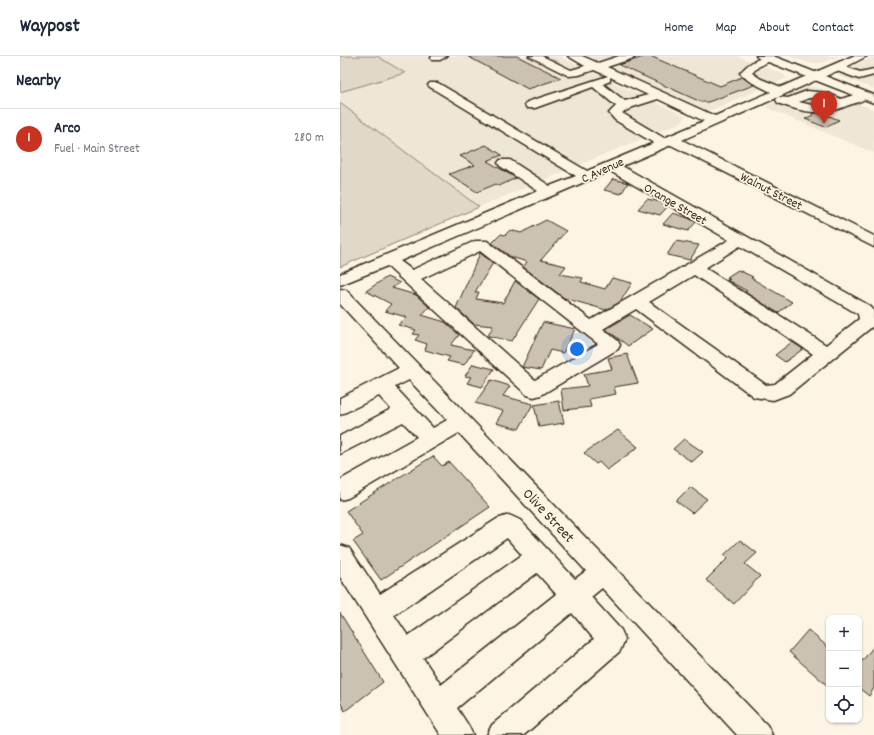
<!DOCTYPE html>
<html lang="en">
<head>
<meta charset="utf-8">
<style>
  :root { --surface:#fff; --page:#f2f2f3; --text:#1f2937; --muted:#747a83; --line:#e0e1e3; --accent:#c8321e }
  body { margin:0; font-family:Dekko,sans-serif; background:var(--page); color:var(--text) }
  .controls { position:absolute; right:12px; bottom:12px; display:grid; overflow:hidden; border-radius:8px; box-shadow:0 1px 3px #0004 }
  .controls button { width:36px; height:36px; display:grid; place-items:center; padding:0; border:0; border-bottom:1px solid var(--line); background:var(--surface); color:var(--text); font:20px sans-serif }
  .you { position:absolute; left:237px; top:293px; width:14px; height:14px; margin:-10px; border:3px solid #fff; border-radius:50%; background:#1a73e8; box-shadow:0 0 0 6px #1a73e833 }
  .badge { display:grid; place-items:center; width:26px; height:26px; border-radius:50%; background:var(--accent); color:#fff; font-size:13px; font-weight:700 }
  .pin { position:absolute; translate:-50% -33px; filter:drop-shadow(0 1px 2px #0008) }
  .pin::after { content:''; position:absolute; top:21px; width:14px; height:12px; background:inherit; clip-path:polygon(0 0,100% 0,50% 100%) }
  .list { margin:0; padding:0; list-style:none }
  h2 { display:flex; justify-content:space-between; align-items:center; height:52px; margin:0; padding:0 16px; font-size:17px }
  h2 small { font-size:13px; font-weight:400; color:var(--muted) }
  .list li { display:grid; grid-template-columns:26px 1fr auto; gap:12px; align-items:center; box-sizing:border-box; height:60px; padding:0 16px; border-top:1px solid var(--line) }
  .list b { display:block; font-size:15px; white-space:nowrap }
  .list p { margin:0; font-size:13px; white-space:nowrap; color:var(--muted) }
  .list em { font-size:13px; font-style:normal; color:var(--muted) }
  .icon { flex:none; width:22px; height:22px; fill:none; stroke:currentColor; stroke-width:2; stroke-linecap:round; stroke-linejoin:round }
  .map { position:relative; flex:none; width:534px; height:679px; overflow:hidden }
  header { display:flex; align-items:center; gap:24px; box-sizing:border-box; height:56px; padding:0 20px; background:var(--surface); border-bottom:1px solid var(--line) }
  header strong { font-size:19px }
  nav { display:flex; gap:22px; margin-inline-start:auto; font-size:14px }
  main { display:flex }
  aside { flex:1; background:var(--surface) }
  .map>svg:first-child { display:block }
  .built { fill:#eee6d6 }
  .green { fill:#e0d8c8; stroke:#8e8173 }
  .building { fill:#ccc2b3; stroke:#3b2a1e }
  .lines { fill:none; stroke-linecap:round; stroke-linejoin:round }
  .minor-tunnel { stroke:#d5ccbd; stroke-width:12; stroke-dasharray:12 6; stroke-linecap:butt }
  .minor-casing { stroke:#3b2a1e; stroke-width:3 }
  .major-casing { stroke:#3b2a1e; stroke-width:3 }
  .minor { fill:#fcf5e5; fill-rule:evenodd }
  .major { fill:#fcf5e5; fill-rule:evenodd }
  .labels { text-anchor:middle; stroke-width:3.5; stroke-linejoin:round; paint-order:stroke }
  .far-street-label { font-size:13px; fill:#3b2a1e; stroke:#fcf5e5 }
  .street-label { font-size:15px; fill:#3b2a1e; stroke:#fcf5e5 }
</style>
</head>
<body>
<header>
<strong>Waypost</strong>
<nav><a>Home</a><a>Map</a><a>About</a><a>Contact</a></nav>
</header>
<main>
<aside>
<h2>Nearby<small></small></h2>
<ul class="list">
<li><span class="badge">1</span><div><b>Arco</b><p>Fuel · Main Street</p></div><em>280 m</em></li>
</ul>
</aside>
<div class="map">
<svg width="534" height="679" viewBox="0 0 534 679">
  <rect width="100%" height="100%" fill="#fcf5e5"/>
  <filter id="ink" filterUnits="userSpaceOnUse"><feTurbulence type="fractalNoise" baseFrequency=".025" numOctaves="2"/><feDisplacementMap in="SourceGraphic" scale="8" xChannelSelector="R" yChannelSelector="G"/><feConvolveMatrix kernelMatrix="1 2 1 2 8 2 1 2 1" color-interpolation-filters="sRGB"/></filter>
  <g filter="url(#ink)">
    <g class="built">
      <polygon points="37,0 218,0 345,60 342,66 139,151 0,47 0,36 65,17"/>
      <polygon points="244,0 397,0 443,18 447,22 371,54 359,54"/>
      <polygon points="449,0 499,0 482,7 468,7"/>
      <polygon points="534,1 534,33 500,20 499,16"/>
      <polygon points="466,30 476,31 534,54 534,97 425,51"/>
    </g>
    <g class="green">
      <polygon points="0,0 37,0 65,17 0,36"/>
      <polygon points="0,47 139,151 0,211"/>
    </g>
    <g class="building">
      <polygon points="127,0 177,0 221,22 188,33"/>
      <polygon points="306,0 310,0 380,30 402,21 414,29 368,46 361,46 279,9"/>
      <polygon points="472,57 487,57 487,59 499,64 485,71 465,63 473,59"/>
      <polygon points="146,89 162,99 147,105 176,122 159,130 156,128 137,136 109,118 135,109 120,100"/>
      <polygon points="273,123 288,127 281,138 264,134"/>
      <polygon points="307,143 321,146 328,150 320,159 298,153"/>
      <polygon points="333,157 348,162 356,166 348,175 323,168"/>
      <polygon points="206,164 226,175 201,204 226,210 220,218 243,222 241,226 265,233 272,222 292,227 280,246 266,254 224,242 183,211 187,206 171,201 152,187 161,178 165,179 170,174 181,177"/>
      <polygon points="336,185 359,189 350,204 327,199"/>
      <polygon points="140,197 153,207 135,236 139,236 136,243 163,247 175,225 199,243 172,285 148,280 153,270 134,268 116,252"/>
      <polygon points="398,214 413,221 411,222 452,246 438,257 405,236 407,235 387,224 390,223 387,221"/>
      <polygon points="47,221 60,227 52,232 76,239 89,251 82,259 105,266 119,279 111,289 134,294 124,309 107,305 110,301 85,294 87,288 75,284 79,279 73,278 76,274 58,269 66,261 45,255 51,248 26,235"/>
      <polygon points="290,259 313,273 288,290 266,273"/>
      <polygon points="203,266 235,273 223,297 210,294 201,314 182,311"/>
      <polygon points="452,286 463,293 445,306 435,299"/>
      <polygon points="287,298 298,327 274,331 276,338 249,343 251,351 224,354 221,333 248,330 244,318 272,313 268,302"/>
      <polygon points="133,308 154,313 142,331 127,327 131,321 125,320"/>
      <polygon points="151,324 170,330 163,340 193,348 179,373 156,367 163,355 135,347"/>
      <polygon points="219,345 224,367 199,371 194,349"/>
      <polygon points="278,374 298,391 267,414 259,406 256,408 244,397"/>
      <polygon points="344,383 363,396 352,406 333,393"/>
      <polygon points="93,400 102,410 109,406 150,451 41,524 13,485 23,479 6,455"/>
      <polygon points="350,431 367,443 352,457 336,445"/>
      <polygon points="400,484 417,497 405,508 420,520 394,548 366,524 388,502 384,499"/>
      <polygon points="0,557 43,626 5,655 0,646"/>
      <polygon points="468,574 489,592 489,631 449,596"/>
      <polygon points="534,590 534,632 529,640 519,632 519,609"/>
    </g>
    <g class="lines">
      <polyline class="minor-tunnel" points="469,46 483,47"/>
      <g class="minor-casing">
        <g id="minor">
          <polygon points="92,0 107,0 100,4 92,4 91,2"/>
          <path d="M189 0H202L231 14 245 10 228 0H242L258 7 279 0H295L294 2 267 11 375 60 431 36 409 25 400 17C408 7 418 2 430 0L434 3 418 11 412 17 421 23 441 31 513 0H527L506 11 520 16 534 13V19L519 23 497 15 342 84 534 180V191L331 89 282 110 530 250 534 255 533 270 449 338 433 344 414 341 296 253 263 273 278 285 280 289 278 293 201 339 194 341 187 339 47 210 0 229V218L198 135 160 110 158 107 160 104H170L210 130 236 120 90 31 88 29 90 27H98L247 115 314 87 275 64 269 57 276 50 253 31 195 52H187L185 49 187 46 268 20 254 14 239 19 229 20ZM270 21 308 39 285 45 263 28 270 25ZM318 43 364 65 324 82 282 57 293 51ZM270 115 389 184 251 264 147 185H135L72 214 60 205ZM400 190 518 258 519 263 486 289 365 212ZM140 195 244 277 258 288 195 324 81 223ZM354 219 473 298 435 328 426 329 309 246Z"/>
          <path d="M467 35 487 37 501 43 523 36 529 39C523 47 512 47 504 51 481 60 461 56 438 47L436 44 438 41 448 42ZM469 42H481L492 48 476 50 459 46Z"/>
          <path d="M0 233 6 234 427 669 432 679H397L262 532 251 541 281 574 285 583 280 595 184 679H147L152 669 254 583 232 557 117 652 128 669 133 679H101L0 521V489L9 492 40 538 157 463 169 459 180 464 235 523 246 515 119 377 8 442 0 444V424L77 381 63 366 0 398V380L51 353 39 340 0 359V342L59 312 0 248ZM69 324 107 364 93 372 55 331ZM167 482 182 499 68 580 54 559ZM197 517 216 538 101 629 83 602Z"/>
        </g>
      </g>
      <g class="major-casing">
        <polygon id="major" points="416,0 433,0 534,39 534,47 418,2"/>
      </g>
      <use href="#minor" class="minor"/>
      <use href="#major" class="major"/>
    </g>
  </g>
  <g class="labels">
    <g class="far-street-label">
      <text transform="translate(262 113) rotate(-24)" y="5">C Avenue</text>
      <text transform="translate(432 134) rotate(27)" y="5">Walnut Street</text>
      <text transform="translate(336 147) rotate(30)" y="5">Orange Street</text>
    </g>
    <g class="street-label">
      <text transform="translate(209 459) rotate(47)" y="5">Olive Street</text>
    </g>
  </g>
</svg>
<div class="controls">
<button>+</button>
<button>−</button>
<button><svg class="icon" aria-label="locate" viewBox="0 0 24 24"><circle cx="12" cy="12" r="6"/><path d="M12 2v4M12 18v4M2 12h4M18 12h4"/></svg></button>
</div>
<div class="you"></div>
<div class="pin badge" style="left:484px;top:68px">1</div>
</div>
</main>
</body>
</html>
